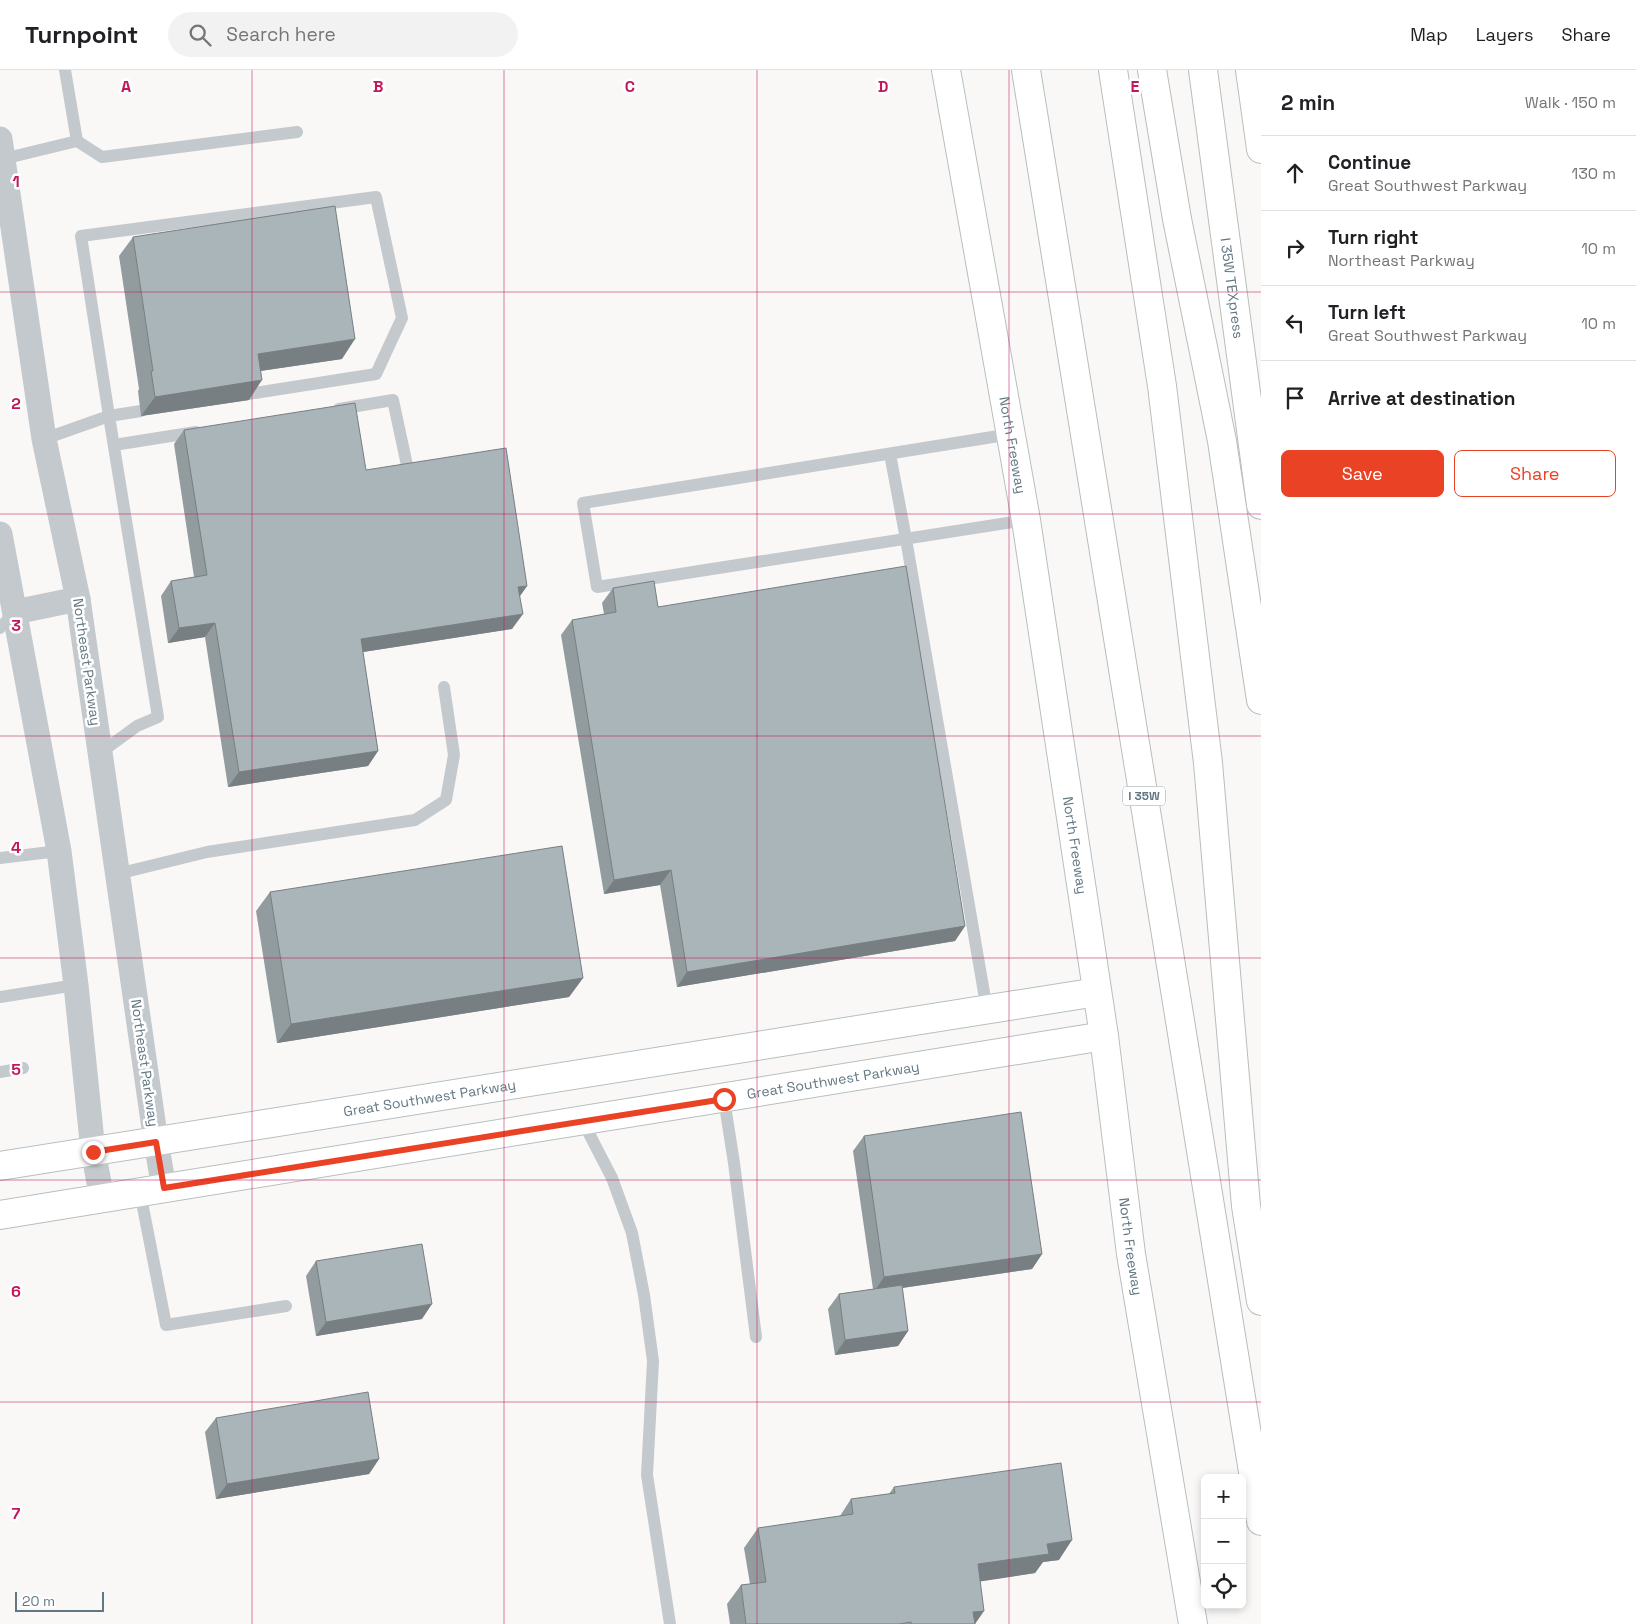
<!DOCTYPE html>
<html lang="en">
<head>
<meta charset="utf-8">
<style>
  :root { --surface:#fff; --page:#f2f2f2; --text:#202124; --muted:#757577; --line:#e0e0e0; --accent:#ea4225 }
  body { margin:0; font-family:"Space Grotesk",sans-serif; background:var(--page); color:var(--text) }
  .controls { position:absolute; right:15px; bottom:15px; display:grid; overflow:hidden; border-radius:8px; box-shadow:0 2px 8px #0003 }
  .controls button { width:45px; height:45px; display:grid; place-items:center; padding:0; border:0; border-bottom:1px solid var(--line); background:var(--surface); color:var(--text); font:25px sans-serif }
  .scale { position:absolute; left:15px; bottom:12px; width:89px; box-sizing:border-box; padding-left:5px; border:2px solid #627782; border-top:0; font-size:14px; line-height:18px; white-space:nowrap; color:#627782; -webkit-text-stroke:4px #fff; paint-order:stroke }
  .stop { position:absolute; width:15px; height:15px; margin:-11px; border:4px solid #ea4225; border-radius:50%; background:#fff }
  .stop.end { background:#ea4225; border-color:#fff; box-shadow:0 1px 5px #0008 }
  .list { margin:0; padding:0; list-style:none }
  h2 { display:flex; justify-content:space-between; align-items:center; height:65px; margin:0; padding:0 20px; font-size:21px }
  h2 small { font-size:16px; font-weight:400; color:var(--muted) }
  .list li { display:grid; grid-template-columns:32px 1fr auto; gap:15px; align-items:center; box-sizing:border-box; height:75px; padding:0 20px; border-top:1px solid var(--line) }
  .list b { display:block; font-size:19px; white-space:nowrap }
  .list p { margin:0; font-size:16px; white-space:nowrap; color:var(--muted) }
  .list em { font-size:16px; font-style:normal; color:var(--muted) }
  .actions { display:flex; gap:10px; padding:15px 20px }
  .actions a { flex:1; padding:11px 0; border:1px solid var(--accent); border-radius:8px; text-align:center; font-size:18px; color:var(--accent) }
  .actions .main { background:var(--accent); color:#fff }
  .icon { flex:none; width:28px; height:28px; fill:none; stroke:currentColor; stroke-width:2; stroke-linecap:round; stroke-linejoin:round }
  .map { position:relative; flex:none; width:1261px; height:1554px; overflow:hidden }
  header { display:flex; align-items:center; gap:30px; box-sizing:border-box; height:70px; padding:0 25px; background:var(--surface); border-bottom:1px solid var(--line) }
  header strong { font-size:24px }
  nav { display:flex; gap:28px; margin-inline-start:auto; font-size:18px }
  .search { width:350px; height:45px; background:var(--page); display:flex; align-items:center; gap:12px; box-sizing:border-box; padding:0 18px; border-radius:28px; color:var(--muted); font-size:19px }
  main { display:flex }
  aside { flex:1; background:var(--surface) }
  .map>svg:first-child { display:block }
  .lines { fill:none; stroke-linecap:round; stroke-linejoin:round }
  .secondary-casing { stroke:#b8bec2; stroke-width:30 }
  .highway-casing { stroke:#b8bdbf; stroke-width:30 }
  .lane { stroke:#c3c9cc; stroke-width:12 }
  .street { stroke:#c3c9cc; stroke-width:25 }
  .secondary { stroke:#fff; stroke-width:28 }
  .highway { stroke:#fff; stroke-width:28 }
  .wall { fill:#929c9f }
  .shaded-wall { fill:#777f82 }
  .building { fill:#aab5b9; stroke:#777f82 }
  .route { stroke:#ea4225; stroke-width:6 }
  .grid { fill:none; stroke:#c2185b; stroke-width:1; stroke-opacity:0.55 }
  .labels { text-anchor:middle; stroke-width:5; stroke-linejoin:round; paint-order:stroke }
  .shield { fill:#fff; stroke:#91a0a8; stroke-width:1 }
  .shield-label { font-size:12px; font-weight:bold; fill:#627782 }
  .street-label { font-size:14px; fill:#627782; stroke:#fff }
  .grid-label { font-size:16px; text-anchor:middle; font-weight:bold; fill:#c2185b; stroke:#fff; stroke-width:5; stroke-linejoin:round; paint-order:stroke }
</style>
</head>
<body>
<header>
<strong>Turnpoint</strong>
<div class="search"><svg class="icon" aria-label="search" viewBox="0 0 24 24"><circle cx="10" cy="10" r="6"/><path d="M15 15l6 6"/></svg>Search here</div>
<nav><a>Map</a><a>Layers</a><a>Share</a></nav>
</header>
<main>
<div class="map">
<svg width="1261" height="1554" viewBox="0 0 1261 1554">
  <rect width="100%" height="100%" fill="#f9f8f6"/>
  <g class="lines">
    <g class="secondary-casing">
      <g id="secondary">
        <path id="s1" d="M946 0 1026 450 1104 966 1131 1184 1193 1554"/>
        <path id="s2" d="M0 1096 1097 922"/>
        <path id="s3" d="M0 1145C368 1083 736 1027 1104 966"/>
      </g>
    </g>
    <g class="highway-casing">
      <g id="highway">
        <polyline points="1026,0 1261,1451"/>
        <polyline points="1113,0 1162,316 1208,693 1246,1136 1261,1231"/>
        <polyline points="1152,0 1177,149 1222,371 1261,630"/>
        <path id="s4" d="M1203 0 1261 435"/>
        <polyline points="1250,0 1261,79"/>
      </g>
    </g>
    <g class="lane">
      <polyline points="77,71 102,87 297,62"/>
      <polyline points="3,89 77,71 65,0"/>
      <polyline points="339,339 393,330 408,400"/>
      <polyline points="1011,364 583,433 597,517 1026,450"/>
      <polyline points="44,369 109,346 81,166 376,127 402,248 376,304 248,324"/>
      <polyline points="114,375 196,362"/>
      <polyline points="890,384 906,469 987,940"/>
      <polyline points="0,558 15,542"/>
      <polyline points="100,683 137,656 158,647 109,346 141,341"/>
      <polyline points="0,788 59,781"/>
      <polyline points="117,804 207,782 415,750 446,730 454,685 444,617"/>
      <polyline points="0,927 76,915"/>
      <polyline points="0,1002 23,998"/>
      <polyline points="724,1029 734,1093 756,1267"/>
      <polyline points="582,1050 612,1108 632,1163 644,1225 653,1291 647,1405 670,1554"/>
      <polyline points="140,1122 166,1255 286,1236"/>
    </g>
    <g class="street">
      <polyline points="0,69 44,369 78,529 156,1072 164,1118"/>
      <polyline points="0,464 59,781 76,915 93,1081 102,1128"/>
      <polyline points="15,542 78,529"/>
    </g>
    <use href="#secondary" class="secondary"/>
    <use href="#highway" class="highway"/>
  </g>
  <g class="wall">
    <polygon points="133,167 342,289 261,301 249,330 141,346 138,321 139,319 119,186"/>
    <polygon points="184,360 366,400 527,516 520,526 512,559 363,582 378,681 368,696 228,717 205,567 168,573 161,526 171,511 194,507 174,374"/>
    <polygon points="613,518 658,537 965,856 955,871 677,917 660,815 604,824 561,565 572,550 604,544 602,533"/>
    <polygon points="270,822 583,908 569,927 277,973 256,841"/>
    <polygon points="864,1066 1042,1184 1032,1199 902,1218 908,1261 898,1276 835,1285 828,1239 839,1224 873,1219 853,1081"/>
    <polygon points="316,1191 422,1249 316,1266 306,1206"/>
    <polygon points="216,1348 379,1389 369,1404 216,1429 205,1362"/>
    <polygon points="894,1417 1059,1490 1043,1492 1035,1503 980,1511 975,1554 730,1554 727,1534 741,1515 750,1514 744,1478 758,1458 840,1446 851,1429 889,1424"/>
  </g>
  <g class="shaded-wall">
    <polygon points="355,269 342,289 245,303 258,284"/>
    <polygon points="262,310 249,330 141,346 155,327"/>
    <polygon points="527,516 517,530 518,517"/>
    <polygon points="523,544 512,559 350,584 361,569"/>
    <polygon points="215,553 205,567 168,573 179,558"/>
    <polygon points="378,681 368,696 228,717 239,702"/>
    <polygon points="671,800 660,815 604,824 614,810"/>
    <polygon points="965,856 955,871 677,917 687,902"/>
    <polygon points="583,908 569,927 277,973 291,954"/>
    <polygon points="1042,1184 1032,1199 874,1222 884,1207"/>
    <polygon points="432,1234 422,1249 316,1266 326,1252"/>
    <polygon points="908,1261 898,1276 835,1285 845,1270"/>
    <polygon points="379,1389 369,1404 216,1429 227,1414"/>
    <polygon points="1072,1470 1059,1490 1043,1492 1035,1503 964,1514 978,1494 1047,1474"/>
    <polygon points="984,1541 975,1554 973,1542"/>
  </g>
  <g class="building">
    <polygon points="335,136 355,269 258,284 262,310 155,327 151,301 153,301 133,167"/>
    <polygon points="355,333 366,400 506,378 527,516 518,517 523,544 361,569 378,681 239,702 215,553 179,558 171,511 207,505 184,360"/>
    <polygon points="906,496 965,856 687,902 671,800 614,810 572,550 616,542 613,518 654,511 658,537"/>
    <polygon points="562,776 583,908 291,954 270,822"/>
    <polygon points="1021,1042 1042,1184 884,1207 864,1066"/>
    <polygon points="422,1174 432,1234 326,1252 316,1191"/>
    <polygon points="902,1215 908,1261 845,1270 839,1224"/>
    <polygon points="368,1322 379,1389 227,1414 216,1348"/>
    <polygon points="1061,1393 1072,1470 1047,1474 1049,1484 978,1494 984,1541 973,1542 975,1554 911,1554 911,1552 899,1554 746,1554 741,1515 766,1512 758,1458 853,1444 851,1429 895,1423 894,1417"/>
  </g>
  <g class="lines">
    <polyline class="route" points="93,1082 156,1072 164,1118 724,1029"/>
  </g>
  <path class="grid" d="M252 0V1554M504 0V1554M757 0V1554M1009 0V1554M0 222H1261M0 444H1261M0 666H1261M0 888H1261M0 1110H1261M0 1332H1261"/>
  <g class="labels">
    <rect class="shield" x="1123" y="716.5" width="42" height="19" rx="4"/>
    <g class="shield-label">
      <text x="1144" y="730">I 35W</text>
    </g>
    <g class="street-label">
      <text dy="5" stroke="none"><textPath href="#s4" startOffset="220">I 35W TEXpress</textPath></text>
      <text dy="5" stroke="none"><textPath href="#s1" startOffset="381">North Freeway</textPath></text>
      <text transform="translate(87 592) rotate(82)" y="5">Northeast Parkway</text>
      <text dy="5" stroke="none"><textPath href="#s1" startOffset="786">North Freeway</textPath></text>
      <text transform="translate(145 993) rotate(82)" y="5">Northeast Parkway</text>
      <text dy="5" stroke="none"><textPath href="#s3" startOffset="844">Great Southwest Parkway</textPath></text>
      <text dy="5" stroke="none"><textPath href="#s2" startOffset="435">Great Southwest Parkway</textPath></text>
      <text dy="5" stroke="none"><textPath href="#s1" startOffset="1191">North Freeway</textPath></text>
    </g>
  </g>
  <g class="grid-label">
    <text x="126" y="22">A</text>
    <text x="378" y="22">B</text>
    <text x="630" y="22">C</text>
    <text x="883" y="22">D</text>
    <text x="1135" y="22">E</text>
    <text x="16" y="117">1</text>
    <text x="16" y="339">2</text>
    <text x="16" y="561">3</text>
    <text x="16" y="783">4</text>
    <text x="16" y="1005">5</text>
    <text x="16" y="1227">6</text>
    <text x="16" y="1449">7</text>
  </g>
</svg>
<div class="controls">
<button>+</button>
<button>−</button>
<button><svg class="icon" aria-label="locate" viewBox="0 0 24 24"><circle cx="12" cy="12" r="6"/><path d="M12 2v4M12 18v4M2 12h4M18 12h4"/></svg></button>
</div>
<div class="scale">20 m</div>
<div class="stop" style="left:724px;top:1029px"></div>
<div class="stop end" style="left:93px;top:1082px"></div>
</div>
<aside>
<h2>2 min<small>Walk · 150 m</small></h2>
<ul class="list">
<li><svg class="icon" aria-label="ahead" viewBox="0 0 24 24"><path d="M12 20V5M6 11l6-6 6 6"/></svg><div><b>Continue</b><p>Great Southwest Parkway</p></div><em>130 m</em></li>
<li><svg class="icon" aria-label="right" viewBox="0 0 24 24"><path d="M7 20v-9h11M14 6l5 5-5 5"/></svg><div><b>Turn right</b><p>Northeast Parkway</p></div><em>10 m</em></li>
<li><svg class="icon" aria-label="left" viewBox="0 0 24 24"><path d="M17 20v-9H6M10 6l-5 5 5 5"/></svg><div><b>Turn left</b><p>Great Southwest Parkway</p></div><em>10 m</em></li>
<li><svg class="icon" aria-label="arrive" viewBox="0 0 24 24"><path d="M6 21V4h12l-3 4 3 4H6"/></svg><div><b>Arrive at destination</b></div></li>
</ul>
<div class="actions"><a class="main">Save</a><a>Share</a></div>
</aside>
</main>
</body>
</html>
